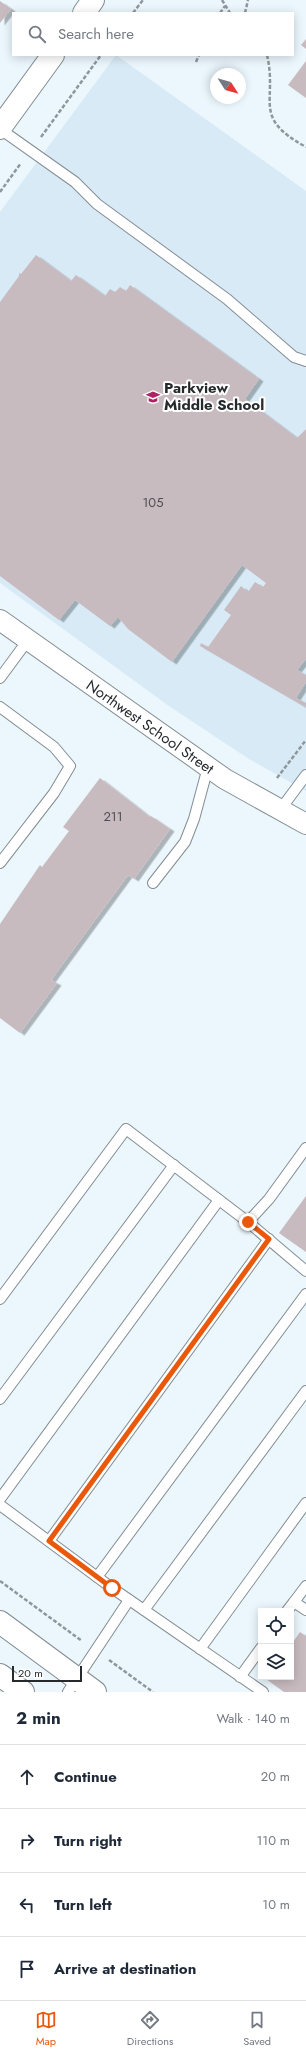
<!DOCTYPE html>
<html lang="en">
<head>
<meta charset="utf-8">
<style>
  :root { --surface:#fff; --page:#f6f6f7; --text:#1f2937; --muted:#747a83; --line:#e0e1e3; --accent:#ea580c }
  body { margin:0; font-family:Jost,sans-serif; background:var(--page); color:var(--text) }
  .controls { position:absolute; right:12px; bottom:12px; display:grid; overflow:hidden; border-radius:0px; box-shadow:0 2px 10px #0003 }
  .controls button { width:36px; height:36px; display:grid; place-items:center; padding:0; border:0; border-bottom:1px solid var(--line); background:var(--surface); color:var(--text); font:20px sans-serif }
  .compass { position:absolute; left:210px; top:68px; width:36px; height:36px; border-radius:50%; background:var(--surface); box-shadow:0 2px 10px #0003; rotate:126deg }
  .scale { position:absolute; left:12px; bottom:10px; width:70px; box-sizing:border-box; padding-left:4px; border:2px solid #262a2d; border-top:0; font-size:11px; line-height:14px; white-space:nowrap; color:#262a2d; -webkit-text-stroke:3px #fff; paint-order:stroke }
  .stop { position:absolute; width:12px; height:12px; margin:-9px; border:3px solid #ea580c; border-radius:50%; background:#fff }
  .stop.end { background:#ea580c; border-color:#fff; box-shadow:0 1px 4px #0008 }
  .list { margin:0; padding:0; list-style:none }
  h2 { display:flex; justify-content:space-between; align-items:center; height:52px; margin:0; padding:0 16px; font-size:17px }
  h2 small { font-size:13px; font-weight:400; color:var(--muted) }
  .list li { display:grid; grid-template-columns:26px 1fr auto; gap:12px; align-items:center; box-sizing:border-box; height:64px; padding:0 16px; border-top:1px solid var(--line) }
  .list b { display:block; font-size:15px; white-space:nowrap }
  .list em { font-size:13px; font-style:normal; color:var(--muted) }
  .icon { flex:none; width:22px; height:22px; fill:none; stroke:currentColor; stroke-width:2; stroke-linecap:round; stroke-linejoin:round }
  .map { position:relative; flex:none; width:306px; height:1692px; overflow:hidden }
  .search { position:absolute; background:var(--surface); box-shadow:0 2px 10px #0003; left:12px; right:12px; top:12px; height:44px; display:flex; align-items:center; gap:10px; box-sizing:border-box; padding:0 14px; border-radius:0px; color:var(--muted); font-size:15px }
  .sheet { height:308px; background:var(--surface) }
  nav { display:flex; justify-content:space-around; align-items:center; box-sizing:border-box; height:56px; border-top:1px solid var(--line); background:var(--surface); font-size:11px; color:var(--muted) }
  nav a { display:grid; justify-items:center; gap:2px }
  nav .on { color:var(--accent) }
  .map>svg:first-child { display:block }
  .built { fill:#d8eaf6 }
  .building { fill:#c8bbbf; filter:url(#shadow) }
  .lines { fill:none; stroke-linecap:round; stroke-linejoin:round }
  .service-casing { stroke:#838d93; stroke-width:12 }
  .minor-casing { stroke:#838d93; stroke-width:22 }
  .secondary-casing { stroke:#838d93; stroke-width:24 }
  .primary-casing { stroke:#838d93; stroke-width:24 }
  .path { stroke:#8f979c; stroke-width:2.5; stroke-dasharray:4 2; stroke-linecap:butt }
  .service { stroke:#fff; stroke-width:10 }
  .minor { stroke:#fff; stroke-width:20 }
  .secondary { stroke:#fff; stroke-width:22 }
  .primary { stroke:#fff; stroke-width:22 }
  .route { stroke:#ea580c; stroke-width:5 }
  .labels { text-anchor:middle; stroke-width:4; stroke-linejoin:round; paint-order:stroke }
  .number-label { font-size:13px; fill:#4e4e52 }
  .poi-label { font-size:15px; font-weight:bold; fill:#262a2d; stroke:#fff; text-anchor:start }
  .street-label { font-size:15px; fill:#262a2d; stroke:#fff }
</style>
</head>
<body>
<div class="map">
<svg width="306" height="1692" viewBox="0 0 306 1692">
  <defs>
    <filter id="shadow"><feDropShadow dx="4.5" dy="2.5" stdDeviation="0" flood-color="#0004"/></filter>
  </defs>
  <rect width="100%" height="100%" fill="#ebf6fd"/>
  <polygon class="built" points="116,55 306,191 306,791 249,759 169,706 0,583 0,212"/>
  <g class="building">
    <polygon points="0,1 11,9 0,23"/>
    <polygon points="306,39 306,49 301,45"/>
    <polygon points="306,61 306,98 288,85"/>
    <polygon points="36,255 71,281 76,275 105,296 110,289 115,292 120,287 126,291 130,285 259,379 245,399 297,438 306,429 306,659 297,670 306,675 306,682 296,698 306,703 305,707 200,646 201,643 208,647 231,615 224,610 241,586 248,592 255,582 263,587 266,583 242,565 172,662 128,629 118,617 110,626 75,600 59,620 0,576 0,302 19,276 19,273 21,274"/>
    <polygon points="100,778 150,817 151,816 170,829 134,879 128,875 51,980 57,983 20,1033 0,1018 0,924 40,865 42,867 69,831 63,827"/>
    <polygon points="306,1196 306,1252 279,1233"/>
    <polygon points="300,1632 306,1636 306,1692 284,1692 266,1679 268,1677 291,1677 291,1645"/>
  </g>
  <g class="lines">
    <g class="service-casing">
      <g id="service">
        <polyline points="0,129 75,182 97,204 227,299 294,357 306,361"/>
        <polyline points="0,678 28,640"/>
        <polyline points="0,707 54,747 70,766 54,793 0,863"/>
        <polyline points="280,810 306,775"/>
        <polyline points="153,883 185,842 194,819 208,767"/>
        <polyline points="248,1222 306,1271"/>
        <polyline points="0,1299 126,1129 248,1222 269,1199 306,1148"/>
        <polyline points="0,1399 174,1165"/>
        <polyline points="0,1499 219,1200"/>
        <polyline points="0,1505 112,1588 263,1692"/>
        <polyline points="49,1541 269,1239"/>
        <polyline points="97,1577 306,1294"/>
        <polyline points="306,1586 294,1602 306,1610"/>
        <polyline points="144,1610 306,1391"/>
        <polyline points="287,1611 294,1602"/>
        <polyline points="200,1649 306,1503"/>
        <polyline points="240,1677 261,1648"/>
        <polyline points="68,1692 129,1600"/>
      </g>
    </g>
    <g class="minor-casing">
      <polyline id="minor" points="0,620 225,779 306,824"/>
    </g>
    <g class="secondary-casing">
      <g id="secondary">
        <polyline points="84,13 93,0"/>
        <polyline points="0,128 53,55"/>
      </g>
    </g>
    <g class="primary-casing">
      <g id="primary">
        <polyline points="0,1622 95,1692"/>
        <polyline points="0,1675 23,1692"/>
      </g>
    </g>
    <g class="path">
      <polyline points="222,0 230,13"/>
      <polyline points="133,13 143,0"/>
      <polyline points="220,13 225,6"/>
      <polyline points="245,13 248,0"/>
      <path d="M267 55C278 102 251 117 306 147"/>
      <polyline points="196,62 199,55"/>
      <polyline points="41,137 101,55"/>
      <polyline points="0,192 21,163"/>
      <polyline points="277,778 306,740"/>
      <polyline points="0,1581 82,1641"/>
      <polyline points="109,1660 153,1692"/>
    </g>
    <use href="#service" class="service"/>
    <use href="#minor" class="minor"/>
    <use href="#secondary" class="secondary"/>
    <use href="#primary" class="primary"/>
  </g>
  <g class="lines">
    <polyline class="route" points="112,1588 49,1541 269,1239 248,1222"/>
  </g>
  <defs>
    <g id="school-bare" transform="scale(1.08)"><path d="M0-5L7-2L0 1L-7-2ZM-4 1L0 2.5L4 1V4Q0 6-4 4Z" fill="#ad2364" stroke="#fff" stroke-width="2.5" paint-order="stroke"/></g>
  </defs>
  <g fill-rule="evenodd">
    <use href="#school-bare" x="153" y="397"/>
  </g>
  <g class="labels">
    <g class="number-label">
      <text x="153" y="507">105</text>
      <text x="113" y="821">211</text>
    </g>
    <g class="poi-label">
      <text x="164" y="393">Parkview<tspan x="164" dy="17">Middle School</tspan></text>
    </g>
    <g class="street-label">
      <text transform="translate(150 727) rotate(35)" y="5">Northwest School Street</text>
    </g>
  </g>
</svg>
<div class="controls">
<button><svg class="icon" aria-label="locate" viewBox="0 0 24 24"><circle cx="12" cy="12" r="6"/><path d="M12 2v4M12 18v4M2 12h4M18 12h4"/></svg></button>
<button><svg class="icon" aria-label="layers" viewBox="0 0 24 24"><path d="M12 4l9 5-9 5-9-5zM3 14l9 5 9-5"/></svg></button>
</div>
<svg class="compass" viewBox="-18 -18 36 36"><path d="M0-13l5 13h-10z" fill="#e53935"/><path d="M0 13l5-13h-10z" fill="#747a83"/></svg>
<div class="scale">20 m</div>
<div class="stop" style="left:112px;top:1588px"></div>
<div class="stop end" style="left:248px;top:1222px"></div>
<div class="search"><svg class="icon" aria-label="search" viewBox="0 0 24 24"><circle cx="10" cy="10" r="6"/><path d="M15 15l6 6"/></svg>Search here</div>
</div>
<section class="sheet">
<h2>2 min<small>Walk · 140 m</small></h2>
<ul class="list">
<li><svg class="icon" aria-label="ahead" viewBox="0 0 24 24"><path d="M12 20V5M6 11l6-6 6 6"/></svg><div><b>Continue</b></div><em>20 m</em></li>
<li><svg class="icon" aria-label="right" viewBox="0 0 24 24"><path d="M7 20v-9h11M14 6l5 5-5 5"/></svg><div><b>Turn right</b></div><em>110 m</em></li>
<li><svg class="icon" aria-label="left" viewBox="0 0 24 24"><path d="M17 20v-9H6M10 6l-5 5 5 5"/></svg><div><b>Turn left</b></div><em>10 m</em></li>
<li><svg class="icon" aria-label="arrive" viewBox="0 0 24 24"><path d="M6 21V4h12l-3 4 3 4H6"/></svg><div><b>Arrive at destination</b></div></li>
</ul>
</section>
<nav>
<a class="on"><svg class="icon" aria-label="map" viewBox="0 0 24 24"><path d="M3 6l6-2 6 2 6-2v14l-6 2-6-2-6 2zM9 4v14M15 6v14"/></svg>Map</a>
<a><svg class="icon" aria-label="directions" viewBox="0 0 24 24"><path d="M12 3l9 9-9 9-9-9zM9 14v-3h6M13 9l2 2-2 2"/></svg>Directions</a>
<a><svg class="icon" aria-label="saved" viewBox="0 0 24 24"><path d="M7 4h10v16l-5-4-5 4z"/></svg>Saved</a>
</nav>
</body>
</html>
